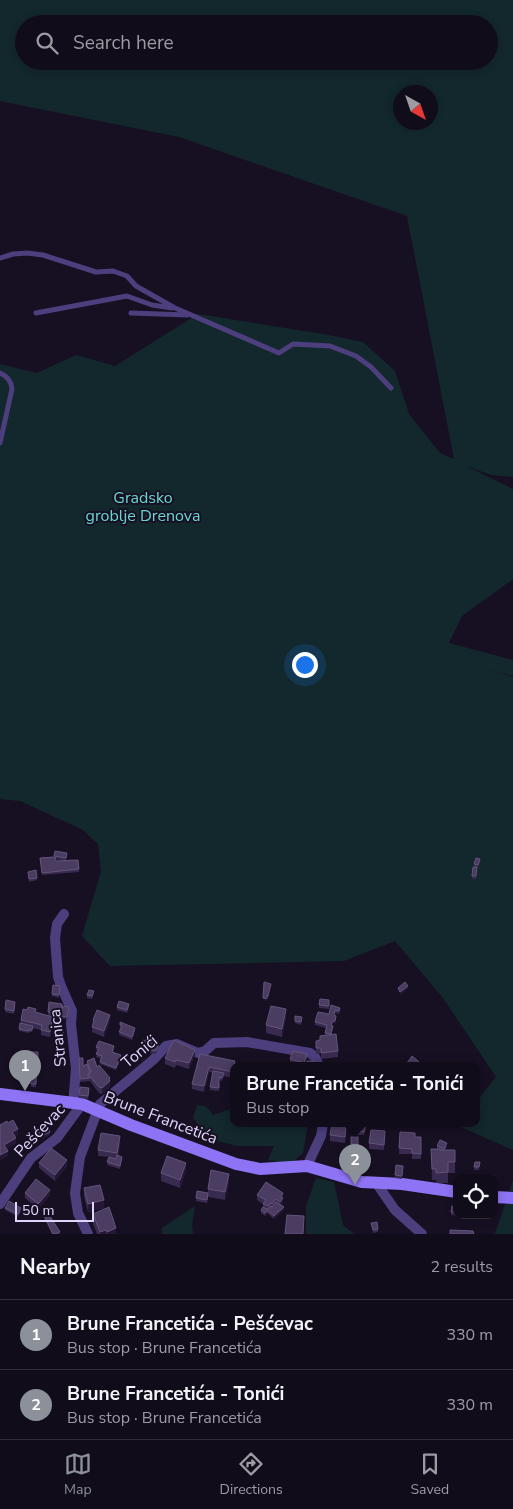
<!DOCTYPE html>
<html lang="en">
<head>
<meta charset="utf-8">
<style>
  :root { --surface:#110c1a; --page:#1a1523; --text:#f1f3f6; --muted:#9c9ba2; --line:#302c39; --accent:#8c9099 }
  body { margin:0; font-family:"Nunito Sans",sans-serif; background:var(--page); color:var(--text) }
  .controls { position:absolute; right:15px; bottom:15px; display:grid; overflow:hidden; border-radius:10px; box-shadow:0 2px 8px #0003 }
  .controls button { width:45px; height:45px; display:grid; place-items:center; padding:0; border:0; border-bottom:1px solid var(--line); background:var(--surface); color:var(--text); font:25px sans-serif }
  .compass { position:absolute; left:393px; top:85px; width:45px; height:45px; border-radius:50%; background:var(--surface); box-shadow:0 2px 8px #0003; rotate:140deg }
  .scale { position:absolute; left:15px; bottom:12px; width:79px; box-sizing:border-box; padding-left:5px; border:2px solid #e0d5fc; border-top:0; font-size:14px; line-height:18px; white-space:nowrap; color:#e0d5fc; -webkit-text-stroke:4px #171023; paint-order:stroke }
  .you { position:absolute; left:304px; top:664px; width:18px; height:18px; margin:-12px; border:4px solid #fff; border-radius:50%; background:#1a73e8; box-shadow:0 0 0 8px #1a73e833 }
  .badge { display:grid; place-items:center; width:32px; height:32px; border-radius:50%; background:var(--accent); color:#fff; font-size:16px; font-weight:700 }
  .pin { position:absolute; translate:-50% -41px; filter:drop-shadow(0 1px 2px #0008) }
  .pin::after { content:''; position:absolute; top:26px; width:18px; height:15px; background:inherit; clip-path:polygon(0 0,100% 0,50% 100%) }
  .popup { position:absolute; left:230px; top:1062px; width:250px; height:65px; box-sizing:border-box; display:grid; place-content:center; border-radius:10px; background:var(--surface); filter:drop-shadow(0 1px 4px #0005); font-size:16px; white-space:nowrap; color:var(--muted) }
  .popup b { font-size:19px; color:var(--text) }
  .popup::after { content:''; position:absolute; left:50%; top:100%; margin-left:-10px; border:10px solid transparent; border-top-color:var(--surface) }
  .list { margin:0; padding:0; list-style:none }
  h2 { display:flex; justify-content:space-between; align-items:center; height:65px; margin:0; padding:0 20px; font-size:21px }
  h2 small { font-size:16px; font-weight:400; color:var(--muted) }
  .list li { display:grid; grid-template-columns:32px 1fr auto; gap:15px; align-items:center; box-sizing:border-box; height:70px; padding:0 20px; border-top:1px solid var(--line) }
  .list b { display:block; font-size:19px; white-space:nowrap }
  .list p { margin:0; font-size:16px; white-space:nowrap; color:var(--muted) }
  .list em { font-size:16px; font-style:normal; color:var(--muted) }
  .icon { flex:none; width:28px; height:28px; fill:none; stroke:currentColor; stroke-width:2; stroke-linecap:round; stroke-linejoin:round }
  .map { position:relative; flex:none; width:513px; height:1234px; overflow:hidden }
  .search { position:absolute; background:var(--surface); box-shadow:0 2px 8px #0003; left:15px; right:15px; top:15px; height:55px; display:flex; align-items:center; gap:12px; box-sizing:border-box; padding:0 18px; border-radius:28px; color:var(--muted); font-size:19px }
  .sheet { height:205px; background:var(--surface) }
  nav { display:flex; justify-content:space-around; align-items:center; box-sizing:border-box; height:70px; border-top:1px solid var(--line); background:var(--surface); font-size:14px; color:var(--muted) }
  nav a { display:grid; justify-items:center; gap:2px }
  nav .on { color:var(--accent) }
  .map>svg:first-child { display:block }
  .green { fill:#13282c; fill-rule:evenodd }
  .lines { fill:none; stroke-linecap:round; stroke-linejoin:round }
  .lane { stroke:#4d3e7e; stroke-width:5 }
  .street { stroke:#4d3e7e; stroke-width:10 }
  .secondary { stroke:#8e73f5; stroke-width:12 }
  .wall { fill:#392a4f; fill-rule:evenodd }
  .shaded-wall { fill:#241836 }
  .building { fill:#4b3c62; stroke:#62547a }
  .labels { text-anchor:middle; stroke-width:4; stroke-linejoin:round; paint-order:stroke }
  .park-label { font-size:16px; fill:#66d7d0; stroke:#171023 }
  .street-label { font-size:16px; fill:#e0d5fc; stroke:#171023 }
</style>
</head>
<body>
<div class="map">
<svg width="513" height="1234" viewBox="0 0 513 1234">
  <rect width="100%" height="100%" fill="#171023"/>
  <g class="green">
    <path d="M0 0H513V477L491 475 466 466 513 489V579L462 616 449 643 513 660V676L487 669 513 677V1150L454 1124H476V1099L479 1098 496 1077 443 998 395 941 344 961 110 966 82 936 101 871 98 844 83 830 20 801 0 799V364L37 373 76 355 115 366 198 314 329 335 363 342 395 371 409 414 440 453 454 459 407 216 179 137 0 101ZM24 24H489V61H24ZM400 92H430V122H400Z"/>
    <polygon points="197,1105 206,1106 213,1115 234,1108 234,1124 308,1124 303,1153 290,1164 268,1160 274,1146 237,1146 210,1139 193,1118"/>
    <polygon points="316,1178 334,1182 343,1225 354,1234 306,1234 306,1206"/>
    <polygon points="513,1180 513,1234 495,1234"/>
    <polygon points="195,1206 192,1225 193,1234 162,1234 162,1228"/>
  </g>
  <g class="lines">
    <g class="lane">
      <polyline points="0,258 13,254 27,253 43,255 96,272 113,271 127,276 136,286 175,308 279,353 293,344 330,346 356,356 371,367 391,388"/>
      <polyline points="36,313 127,296 152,305 172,308"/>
      <polyline points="131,313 188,315"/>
      <path d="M0 373C8 377 11 381 12 389L0 443"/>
    </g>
    <g class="street">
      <polyline points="64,914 57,924 55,938 58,977 61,986 72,1011 71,1024 76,1069 73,1104"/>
      <polyline points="307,1166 321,1136 323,1124"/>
      <polyline points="377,1184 395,1210 422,1234"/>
      <polyline points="0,1204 31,1158 57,1138 82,1104"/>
      <polyline points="88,1234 78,1213 75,1193 80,1157 100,1104 153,1060 166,1046 177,1044 198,1053 205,1051 214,1043 247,1042 310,1053 315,1057 319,1066"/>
    </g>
    <g class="secondary">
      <polyline points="0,1094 82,1104 131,1125 236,1164 260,1169 307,1166 362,1182 402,1184 457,1192"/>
      <polyline points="494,1197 513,1198"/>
    </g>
  </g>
  <g class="wall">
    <path d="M67 855 66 861 78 860 79 872 42 875 40 858ZM55 859 66 861H56Z"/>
    <polygon points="480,862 478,868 477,868 476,879 472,879 473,867 474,867 474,864"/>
    <polygon points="28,872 37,878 37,880 29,882"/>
    <polygon points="60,986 59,998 52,996 52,994"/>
    <polygon points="94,993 92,999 87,998 87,995"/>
    <polygon points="320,999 329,1000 329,1009 319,1008"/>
    <polygon points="49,1002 69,1009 67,1019 53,1018 50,1037 41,1035 41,1030 33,1028 32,1032 29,1032 29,1033 19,1031 21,1020 27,1010 48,1016"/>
    <polygon points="15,1005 14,1014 5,1012 5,1009"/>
    <polygon points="331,1005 340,1010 339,1014 335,1013 334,1015 336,1018 335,1024 332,1024 333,1028 331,1035 338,1051 338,1057 321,1059 321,1053 316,1054 316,1041 320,1040 325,1035 326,1028 315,1025 315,1022 329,1014"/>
    <polygon points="117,1007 129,1007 127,1013 117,1010"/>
    <polygon points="295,1016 302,1020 301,1025 295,1023"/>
    <polygon points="286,1017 282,1037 266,1033 266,1025"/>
    <polygon points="93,1020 110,1021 104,1037 92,1032"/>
    <polygon points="120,1025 135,1031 132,1040 119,1035 121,1028 120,1028"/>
    <polygon points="142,1044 159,1045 156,1054 150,1053 150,1049 142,1047"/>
    <polygon points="96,1047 114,1049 113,1052 121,1058 116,1070 100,1064 101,1059 96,1057 98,1050 96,1050"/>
    <polygon points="29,1052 38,1052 38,1063 28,1061"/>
    <polygon points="200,1054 235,1066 233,1078 224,1076 222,1081 219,1080 219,1091 210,1090 213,1073 209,1072 204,1092 192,1089 192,1084"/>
    <polygon points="195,1055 189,1069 176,1065 175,1068 165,1064 165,1058"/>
    <polygon points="412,1056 424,1066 407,1066 407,1063"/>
    <polygon points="307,1057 305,1063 313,1064 299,1065 290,1062 290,1059"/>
    <polygon points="79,1058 83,1066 87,1064 87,1061 97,1067 110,1078 110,1087 102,1094 99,1093 90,1081 80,1082"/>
    <polygon points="23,1062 37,1063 36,1087 31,1087 31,1084 22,1084"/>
    <polygon points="89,1091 88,1099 79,1098 79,1095"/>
    <polygon points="347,1124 345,1143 330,1141 330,1135"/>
    <polygon points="366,1126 364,1135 355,1135 355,1127"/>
    <polygon points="400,1132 415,1137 421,1137 421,1159 412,1159 412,1154 399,1154"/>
    <polygon points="385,1136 384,1150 369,1149 369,1143"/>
    <rect x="351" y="1137" width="7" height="10"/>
    <polygon points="120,1142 118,1156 122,1160 120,1169 107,1165 109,1157 98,1156 98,1150"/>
    <polygon points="437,1146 447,1146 445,1150 455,1150 455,1173 448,1173 448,1183 436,1183 436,1180 432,1180 431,1149 438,1149 437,1148"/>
    <polygon points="475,1162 480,1162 479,1170 474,1170"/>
    <polygon points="39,1163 67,1166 55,1181 39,1168"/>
    <polygon points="396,1165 403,1166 402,1179 395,1178"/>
    <polygon points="186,1171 180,1188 161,1181 161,1173"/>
    <polygon points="229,1183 225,1200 208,1197 207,1203 196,1201 197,1191 208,1193 208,1189"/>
    <polygon points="84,1188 104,1208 88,1212 84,1197"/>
    <polygon points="25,1193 50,1195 38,1209 25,1198"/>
    <polygon points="283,1193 283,1203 281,1205 284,1209 274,1219 267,1213 265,1216 261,1213 261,1210 263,1207 263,1204 257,1200 257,1195"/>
    <polygon points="457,1207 457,1215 458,1215 458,1216 451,1215 451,1212"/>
    <polygon points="5,1208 21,1211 18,1217 5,1210"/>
    <polygon points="93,1214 116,1234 97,1234 93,1224"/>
    <polygon points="44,1215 60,1234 52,1234 44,1218"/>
    <polygon points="371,1223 378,1229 378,1232 373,1233"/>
  </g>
  <g class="shaded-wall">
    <polygon points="271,984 268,999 266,1001 266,999"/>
    <polygon points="408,986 408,989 400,995 400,992"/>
    <polygon points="286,1009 286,1017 282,1037 282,1029"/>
    <polygon points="110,1015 110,1021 104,1037 104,1031"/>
    <polygon points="336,1016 335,1024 332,1024 331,1028 332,1022"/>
    <polygon points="53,1017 53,1022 50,1037 50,1032"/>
    <polygon points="64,1037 64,1039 57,1041 57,1039"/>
    <polygon points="195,1050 195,1055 189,1069 189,1063"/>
    <polygon points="121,1055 121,1058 116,1070 116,1068"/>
    <polygon points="209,1067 209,1072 204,1092 204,1086"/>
    <polygon points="110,1078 110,1087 102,1094 102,1088"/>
    <polygon points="18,1129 18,1135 12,1138 12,1132"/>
    <polygon points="50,1132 50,1135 42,1139 42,1136"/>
    <polygon points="16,1138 16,1144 4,1150 4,1145"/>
    <polygon points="8,1151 8,1156 0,1161 0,1155"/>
    <polygon points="67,1160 67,1166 55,1181 55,1175"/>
    <polygon points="186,1163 186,1171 180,1188 180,1180"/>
    <polygon points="229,1174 229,1183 225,1200 225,1192"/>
    <polygon points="50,1190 50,1195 38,1209 38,1204"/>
    <polygon points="283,1193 283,1203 280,1207 281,1197"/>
    <polygon points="104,1200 104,1208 88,1212 88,1204"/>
    <polygon points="284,1207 284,1209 274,1219 274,1216"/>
    <polygon points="116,1228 116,1234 107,1234 107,1232"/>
    <polygon points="106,1230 106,1234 100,1234 100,1232"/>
  </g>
  <g class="building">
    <polygon points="55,851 67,853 66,858 54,856"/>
    <polygon points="55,857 56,861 78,860 79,869 42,873 40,858"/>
    <polygon points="476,858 480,859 478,865 474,864"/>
    <polygon points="473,867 477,867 476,876 472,876"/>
    <polygon points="36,870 37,878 29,879 28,872"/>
    <polygon points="264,982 271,984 268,996 266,999 263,998"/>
    <polygon points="405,982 408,986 400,992 398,988"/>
    <polygon points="53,985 60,986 59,995 52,994"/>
    <polygon points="89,990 94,991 92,996 87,995"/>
    <polygon points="320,999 329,1000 329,1006 319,1005"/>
    <polygon points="6,1000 15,1002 14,1011 5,1009"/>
    <polygon points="119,1001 129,1004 127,1010 117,1007"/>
    <polygon points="49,1002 62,1004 61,1014 48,1012"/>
    <polygon points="331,1005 340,1008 339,1011 335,1010 334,1015 336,1016 335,1021 332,1022 331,1025 333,1026 331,1034 325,1033 327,1025 315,1022 318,1012 329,1014"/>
    <polygon points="62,1006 69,1007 67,1017 61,1016"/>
    <polygon points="271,1006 286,1009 282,1029 266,1025"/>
    <polygon points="28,1007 36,1009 35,1012 53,1017 50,1032 41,1030 42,1025 21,1020 23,1009 27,1010"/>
    <polygon points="97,1010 110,1015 104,1031 92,1027 94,1021 93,1020"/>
    <polygon points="295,1016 302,1017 301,1022 295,1021"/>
    <polygon points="120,1022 135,1028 132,1037 119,1032 122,1026 120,1025"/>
    <polygon points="20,1023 33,1026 32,1030 29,1029 29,1031 19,1029"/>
    <polygon points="63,1030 64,1037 57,1039 55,1032"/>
    <polygon points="336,1034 338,1051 321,1053 321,1048 316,1048 316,1041 320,1040 320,1036"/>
    <polygon points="146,1039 159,1043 156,1051 150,1050 150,1046 142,1044 143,1040 145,1041"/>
    <polygon points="174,1040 195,1050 189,1063 176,1060 175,1062 165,1058"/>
    <polygon points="99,1041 114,1046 112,1052 121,1055 116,1068 100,1062 102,1056 96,1054 99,1048 96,1047"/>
    <polygon points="293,1051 307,1054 304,1063 290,1059"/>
    <polygon points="29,1052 38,1052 38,1060 28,1058"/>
    <polygon points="200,1054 235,1061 233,1072 209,1067 204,1086 192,1084"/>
    <polygon points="412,1056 424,1066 415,1066 411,1063 409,1065 407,1063"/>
    <polygon points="79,1058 83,1058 83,1066 87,1064 90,1072 88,1074 88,1076 90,1078 80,1079"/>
    <polygon points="94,1058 97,1067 99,1065 110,1078 109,1079 110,1081 102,1088 99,1087 88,1074 91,1072 87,1061"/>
    <polygon points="307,1061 313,1061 313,1064 317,1065 317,1066 299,1066 299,1062 307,1063"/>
    <polygon points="23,1062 37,1063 36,1084 31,1084 31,1082 22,1082"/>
    <polygon points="213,1071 224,1073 222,1078 219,1077 219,1088 210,1087"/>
    <polygon points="234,1080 234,1086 231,1085 231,1081"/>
    <polygon points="80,1087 89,1088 88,1096 79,1095"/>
    <polygon points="476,1102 480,1104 478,1109 476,1108"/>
    <polygon points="13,1120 18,1129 12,1132 16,1138 4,1145 8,1151 0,1155 0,1125 7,1121 8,1123"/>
    <polygon points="332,1124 346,1124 345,1137 330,1135"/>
    <polygon points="359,1124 366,1124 364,1132 355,1132 355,1127 357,1127"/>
    <polygon points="49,1129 50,1132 42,1136 42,1135 39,1135 39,1132"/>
    <polygon points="371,1130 385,1131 384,1145 369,1143"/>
    <polygon points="400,1132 415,1133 415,1137 421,1137 421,1154 412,1153 412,1149 399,1148"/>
    <polygon points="101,1133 120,1136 117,1153 98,1150"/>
    <rect x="351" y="1137" width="7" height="7"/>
    <polygon points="440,1140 447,1143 444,1149 437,1146"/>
    <polygon points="51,1148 67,1160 55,1175 39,1163"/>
    <polygon points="431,1149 440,1149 440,1150 455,1150 455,1162 448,1162 448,1172 436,1173 436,1169 432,1169"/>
    <polygon points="117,1155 122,1157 120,1166 107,1162 109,1157 116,1159"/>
    <polygon points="167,1156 186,1163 180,1180 161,1173"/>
    <polygon points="475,1162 480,1162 479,1167 474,1167"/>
    <polygon points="396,1165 403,1166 402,1176 395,1175"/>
    <polygon points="211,1170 229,1174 225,1192 208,1189"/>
    <polygon points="36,1179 50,1190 38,1204 25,1193"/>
    <polygon points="266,1182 283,1193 281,1197 283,1198 280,1202 276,1199 272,1204 271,1203 268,1206 263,1204 266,1200 257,1195"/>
    <polygon points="100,1185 104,1200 88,1204 84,1188"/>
    <polygon points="197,1191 208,1193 207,1200 196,1198"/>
    <polygon points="9,1201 21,1208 18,1214 5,1208"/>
    <polygon points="276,1202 284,1207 274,1216 267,1210 265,1213 261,1210 263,1207 267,1209 271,1206 272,1207"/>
    <polygon points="452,1206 457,1207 457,1213 451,1212"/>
    <polygon points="109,1207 116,1228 107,1232 106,1230 100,1232 93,1214"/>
    <polygon points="48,1213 60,1232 55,1234 53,1234 44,1215"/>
    <polygon points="287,1215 304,1216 303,1234 285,1234"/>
    <polygon points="377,1222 378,1229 373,1230 371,1223"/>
    <polygon points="450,1230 473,1231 474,1234 450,1234"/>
  </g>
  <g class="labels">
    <g class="park-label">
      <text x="143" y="503">Gradsko<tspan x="143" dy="18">groblje Drenova</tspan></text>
    </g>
    <g class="street-label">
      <text transform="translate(57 1038) rotate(-96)" y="6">Stranica</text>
      <text transform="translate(139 1051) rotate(-40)" y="6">Tonići</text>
      <text transform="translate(161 1117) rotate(21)" y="6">Brune Francetića</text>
      <text transform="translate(39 1130) rotate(-47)" y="6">Pešćevac</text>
    </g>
  </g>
</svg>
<div class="controls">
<button><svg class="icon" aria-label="locate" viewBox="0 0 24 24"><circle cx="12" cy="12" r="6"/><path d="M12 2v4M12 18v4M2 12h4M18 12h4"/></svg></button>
</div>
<svg class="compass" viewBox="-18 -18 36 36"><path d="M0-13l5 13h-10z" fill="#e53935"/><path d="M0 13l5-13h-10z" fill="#9c9ba2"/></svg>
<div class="scale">50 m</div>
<div class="you"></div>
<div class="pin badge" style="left:25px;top:1091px">1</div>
<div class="pin badge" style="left:355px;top:1185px">2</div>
<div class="popup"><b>Brune Francetića - Tonići</b>Bus stop</div>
<div class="search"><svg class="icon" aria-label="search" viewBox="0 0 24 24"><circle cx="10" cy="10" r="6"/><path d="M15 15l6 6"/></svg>Search here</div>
</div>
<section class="sheet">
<h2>Nearby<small>2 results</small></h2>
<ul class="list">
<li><span class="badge">1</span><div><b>Brune Francetića - Pešćevac</b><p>Bus stop · Brune Francetića</p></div><em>330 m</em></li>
<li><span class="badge">2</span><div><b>Brune Francetića - Tonići</b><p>Bus stop · Brune Francetića</p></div><em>330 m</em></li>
</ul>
</section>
<nav>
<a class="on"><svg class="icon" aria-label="map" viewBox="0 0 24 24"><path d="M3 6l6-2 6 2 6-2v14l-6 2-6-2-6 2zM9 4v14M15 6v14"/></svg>Map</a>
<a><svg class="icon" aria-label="directions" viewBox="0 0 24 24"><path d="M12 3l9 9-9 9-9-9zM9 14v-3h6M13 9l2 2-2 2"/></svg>Directions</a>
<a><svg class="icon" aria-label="saved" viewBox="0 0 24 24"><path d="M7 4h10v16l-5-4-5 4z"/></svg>Saved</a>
</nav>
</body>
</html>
